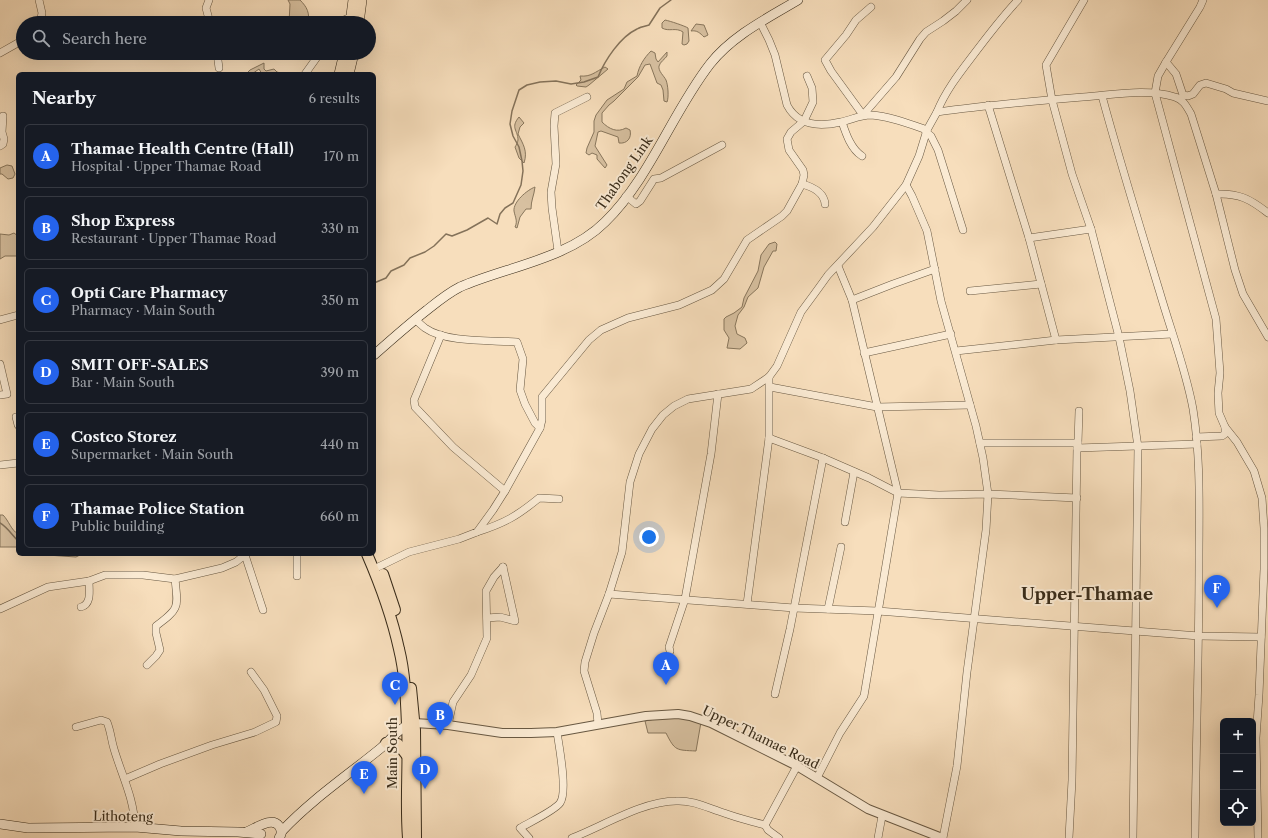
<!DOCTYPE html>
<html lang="en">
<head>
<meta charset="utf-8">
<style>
  :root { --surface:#171b24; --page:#20242c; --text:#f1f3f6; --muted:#9ea1a6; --line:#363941; --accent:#2563eb }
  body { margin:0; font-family:"Libre Caslon Text",serif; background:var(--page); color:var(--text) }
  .controls { position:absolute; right:12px; bottom:12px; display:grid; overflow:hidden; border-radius:6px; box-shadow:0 4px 16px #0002 }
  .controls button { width:36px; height:36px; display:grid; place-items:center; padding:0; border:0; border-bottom:1px solid var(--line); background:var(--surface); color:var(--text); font:20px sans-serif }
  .you { position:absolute; left:649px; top:537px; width:14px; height:14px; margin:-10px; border:3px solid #fff; border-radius:50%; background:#1a73e8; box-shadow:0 0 0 6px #1a73e833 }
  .badge { display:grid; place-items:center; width:26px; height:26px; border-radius:50%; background:var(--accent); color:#fff; font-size:13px; font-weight:700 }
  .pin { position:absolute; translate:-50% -33px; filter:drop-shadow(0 1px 2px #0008) }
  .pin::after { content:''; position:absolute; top:21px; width:14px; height:12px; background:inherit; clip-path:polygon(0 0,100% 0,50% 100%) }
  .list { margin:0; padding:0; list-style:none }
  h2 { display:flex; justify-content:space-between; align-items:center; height:52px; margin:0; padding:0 16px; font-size:17px }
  h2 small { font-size:13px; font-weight:400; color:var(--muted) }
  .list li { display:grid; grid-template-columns:26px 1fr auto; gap:12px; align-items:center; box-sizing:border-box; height:64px; margin:0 8px 8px; padding:0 8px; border:1px solid var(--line); border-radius:6px }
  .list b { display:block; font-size:15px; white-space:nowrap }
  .list p { margin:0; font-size:13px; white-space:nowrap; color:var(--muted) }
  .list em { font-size:13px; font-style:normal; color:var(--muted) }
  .icon { flex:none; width:22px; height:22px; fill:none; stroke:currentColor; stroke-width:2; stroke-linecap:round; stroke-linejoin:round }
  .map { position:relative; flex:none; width:1268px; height:838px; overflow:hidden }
  .search { position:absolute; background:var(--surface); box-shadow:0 4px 16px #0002; left:16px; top:16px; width:360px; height:44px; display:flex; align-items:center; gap:10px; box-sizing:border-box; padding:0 14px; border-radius:22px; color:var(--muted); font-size:15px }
  .panel { position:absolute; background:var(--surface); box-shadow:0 4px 16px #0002; left:16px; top:72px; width:360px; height:484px; border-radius:6px }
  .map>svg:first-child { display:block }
  .green { fill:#d7c0a0; stroke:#88765c }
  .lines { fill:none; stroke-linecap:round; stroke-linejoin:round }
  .stream { stroke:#84725a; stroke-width:1.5 }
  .minor-casing { stroke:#685842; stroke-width:8 }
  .tertiary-casing { stroke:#685842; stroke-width:10 }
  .secondary-casing { stroke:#382b19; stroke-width:10 }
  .primary-casing { stroke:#382b19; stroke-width:12 }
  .trunk-casing { stroke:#382b19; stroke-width:12 }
  .minor { stroke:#faead3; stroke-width:7 }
  .tertiary { stroke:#faead3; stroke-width:8 }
  .secondary { stroke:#faead3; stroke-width:9 }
  .primary { stroke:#f7debc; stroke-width:10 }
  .trunk { stroke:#f7debc; stroke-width:11 }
  .labels { text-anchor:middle; stroke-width:4; stroke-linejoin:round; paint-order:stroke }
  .street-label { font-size:13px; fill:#382b19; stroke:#faead3 }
  .district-label { font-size:17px; font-weight:bold; fill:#382b19; stroke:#faead3 }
</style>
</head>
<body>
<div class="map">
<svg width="1268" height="838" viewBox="0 0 1268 838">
  <rect width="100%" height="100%" fill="#f7debc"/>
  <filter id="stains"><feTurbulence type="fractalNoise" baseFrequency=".005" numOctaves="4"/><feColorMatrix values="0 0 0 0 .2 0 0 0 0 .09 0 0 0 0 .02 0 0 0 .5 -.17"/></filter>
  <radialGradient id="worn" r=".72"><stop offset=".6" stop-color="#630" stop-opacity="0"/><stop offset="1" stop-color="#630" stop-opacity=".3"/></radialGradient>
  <g class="green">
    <path d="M288 0H300C307 7 310 13 308 23H289L290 4Z"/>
    <path d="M665 20C670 21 685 26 688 28L689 41 687 44 684 45 682 44 683 32C676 27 669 32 662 28V23Z"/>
    <path d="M696 24 704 25 708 35 704 37C700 33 697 30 691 31Z"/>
    <path d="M651 51 655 53 656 59 658 62 667 52V56C665 59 660 62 659 66 658 71 664 76 666 80 668 85 669 97 667 102L664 101 663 90 661 85 657 83 650 64 645 65 638 77 614 101 609 105 602 113V122C609 129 617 133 626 128L630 130C632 138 627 144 619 143L618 137 601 131 598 132 595 146 607 165 605 168 597 159V155L592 153 589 155 586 153 587 148 594 132V121L596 115 607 100 624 89 627 82 637 76C639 66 644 58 651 51Z"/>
    <polygon points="264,63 264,69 266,71 274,69 277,72 284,74 262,74 259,69 252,74 246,74 250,70"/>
    <path d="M605 67 608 69 589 85 586 87 577 86 576 85 581 80 580 76C591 77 595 72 605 67Z"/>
    <path d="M519 117 524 123 520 127 518 134C523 144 528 151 524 163L519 158 515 147C516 146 518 141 518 140 518 130 510 128 519 117Z"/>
    <polygon points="7,165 12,166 15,174 13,178 8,179 2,174 0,174 0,168"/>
    <path d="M535 187C534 196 531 200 531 209H526L520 217 517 228 515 227C518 221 515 217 514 211 513 202 527 190 535 187Z"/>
    <polygon points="14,233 18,236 17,256 5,256 0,259 0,234 9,235"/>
    <polygon points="775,242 777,244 776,251 773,251 764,267 758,288 748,297 744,307 738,315 735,326 737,334 745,338 747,343 740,349 727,348 729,338 724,330 724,319 726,317 734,313 742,307 744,298 758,271 761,255 769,244"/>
    <path d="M0 515H3C9 521 11 530 18 534V547H0Z"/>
    <polygon points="43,554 82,554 76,557 47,555"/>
    <path d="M682 718 701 722 696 751C676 750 675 751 666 733H648L645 721 655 719Z"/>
  </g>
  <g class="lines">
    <g class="stream">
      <path d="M374 283 386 278 391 271 404 265 410 258 425 252 434 246 446 234 452 236 467 230 488 218 497 224 500 214 505 208 513 203 521 185 523 171 522 161 519 147 513 136 510 124 512 111 519 90 527 85 540 82 556 81 571 84 584 82 598 77C605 60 620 37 637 29 640 27 645 26 649 25L660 8 671 0"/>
      <path d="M0 523C7 527 12 535 18 541"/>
    </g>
    <g class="minor-casing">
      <g id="minor">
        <polyline points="39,0 42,13 40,23"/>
        <polyline points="209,0 206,8 210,23"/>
        <polyline points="1084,0 1046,65 1052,100 1072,174 1091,229 1119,337 1130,391 1138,447 1133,838"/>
        <polyline points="1203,0 1200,7 1166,62 1158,76 1155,93 1216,319 1220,373 1218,393 1219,413 1225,427 1237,442 1254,471 1262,498 1264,528 1264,569 1259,695 1256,738 1258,838"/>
        <polyline points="871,7 856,20 846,35 825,60 831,71 863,115 896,77 920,39 926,32 943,21 956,11 967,0"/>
        <path d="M760 22 769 40 775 55 787 105C798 126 820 127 841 122 851 120 860 115 871 115 889 116 910 124 927 130"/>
        <polyline points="343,23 346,19 354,16"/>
        <polyline points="0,53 23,40"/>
        <polyline points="217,53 219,68"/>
        <polyline points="1166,62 1176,74 1183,95 1188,96 1193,94 1200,85 1206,83 1226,89 1233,93 1268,101"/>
        <polyline points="305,74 320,53"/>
        <path d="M1102 96C1120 162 1140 227 1160 293 1171 331 1186 370 1193 409 1201 459 1199 511 1199 561 1199 653 1196 746 1195 838"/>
        <polyline points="988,105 1029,238 1056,340"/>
        <path d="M937 112C945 92 958 75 971 58 986 38 1001 18 1018 0"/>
        <path d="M842 122C846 134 851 149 862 156"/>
        <polyline points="926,132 931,136 938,150 963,230"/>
        <polyline points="0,146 3,144 4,139 2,132 3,116"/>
        <path d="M802 184C813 187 824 192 825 204"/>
        <polyline points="906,185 912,196 927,231 941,301 976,426 983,458 988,494 986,530 967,672 957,766 943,838"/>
        <polyline points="1216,194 1235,270 1243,294 1268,337"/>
        <polyline points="626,196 636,204 640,201 654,179 661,178 722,145"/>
        <polyline points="1029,238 1091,229"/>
        <polyline points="558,251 552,208 551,192 556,164 554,126 555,113 587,97"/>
        <polyline points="970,291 1041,284"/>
        <polyline points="852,300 893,284 935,269"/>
        <path d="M415 319C418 322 421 325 425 328 446 343 491 340 517 342L523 359 520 390 525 404 535 423 540 428"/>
        <polyline points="0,320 18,315"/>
        <polyline points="441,335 419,388 414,400 415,407 453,447 505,491"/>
        <polyline points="956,351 1056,340 1172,334"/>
        <polyline points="864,353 951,334"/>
        <polyline points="0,364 7,394 0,395"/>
        <polyline points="770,387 877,407 970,405"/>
        <polyline points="16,417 18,425"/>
        <polyline points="1196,437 1222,436 1225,434 1225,427"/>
        <polyline points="769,438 823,458 869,478 898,493 939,495 988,494 1077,498"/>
        <polyline points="980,443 1078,443 1077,448 1197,444"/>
        <polyline points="1078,443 1079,411"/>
        <polyline points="0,465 18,463"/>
        <polyline points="845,522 854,472"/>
        <path d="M477 532C505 523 517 516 539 498L559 499"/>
        <polyline points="245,555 263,610"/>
        <polyline points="374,569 409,552 459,539 477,532 493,510 505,491 540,428 542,420 542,397 589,340 601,330 628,318 679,305 712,290 724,279 747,240 782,216 787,211 802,184 804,175 803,170 789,150 787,139 791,132 804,121 813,102 812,88 807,76"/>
        <polyline points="297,576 297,554"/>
        <polyline points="609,594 794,608 878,611 1199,636 1261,637"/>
        <polyline points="747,604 769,438 769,377"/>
        <path d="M81 607C92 604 89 590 89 581"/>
        <polyline points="0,609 48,587 89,581 105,575 143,575 175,579 222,568 236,562 246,554"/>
        <polyline points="828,609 841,547"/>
        <polyline points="487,618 500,617 515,621 503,567"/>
        <polyline points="670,651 669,647 685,599 711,454 718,394"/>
        <path d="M147 665 156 656 160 650 156 633V626C180 608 178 608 175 579"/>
        <polyline points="775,694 790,629 823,458"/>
        <path d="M598 724 597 713 584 671 585 662 594 633 609 594 622 552 630 482 639 454 652 429 663 415 674 406 688 399 751 389 769 377 777 366 801 312 815 293 828 275 873 227 906 185 919 156 927 130 937 112C986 105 1034 101 1083 97 1113 95 1146 88 1175 97 1183 99 1187 107 1191 114L1216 194C1239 193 1250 199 1268 213"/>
        <polyline points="448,725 453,702 471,675 487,638 486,591 494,577 503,567"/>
        <path d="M76 727 101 720 107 722C111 732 111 739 114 749 122 776 134 798 135 827"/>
        <polyline points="817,778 840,733 864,696 898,493 852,300 838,266"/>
        <polyline points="125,779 160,764 212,745 255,732 276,722 277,716 264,690 251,672"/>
        <polyline points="765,825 797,766"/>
        <path d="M529 838 520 828C530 822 554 811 560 803 568 792 559 746 557 732"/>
        <path d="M572 838C603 826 643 801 676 801 693 800 708 808 724 813 737 818 751 821 765 825L768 830 779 838"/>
        <polyline points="878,838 882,816"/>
        <polyline points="1069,838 1072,780 1077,448"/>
      </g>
    </g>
    <g class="tertiary-casing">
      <polyline id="tertiary" points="414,723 448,725 502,733 531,733 557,732 646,716 678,714 690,716 711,723 797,766 868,809 942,838"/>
    </g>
    <g class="secondary-casing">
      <g id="secondary">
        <path d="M374 355C392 339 409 324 427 310 437 302 448 293 460 287 506 267 568 259 605 222 650 178 672 113 710 64 733 35 768 18 798 0"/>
        <polyline points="0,824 28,828 135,827 181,831 238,832 261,834"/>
        <path d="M282 831C311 800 348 775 381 748 392 739 399 727 413 723"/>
        <path d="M246 832C255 829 272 816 279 826 282 830 282 834 279 838"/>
      </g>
    </g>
    <g class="primary-casing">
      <g id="primary">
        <path d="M367 554C380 584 392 617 399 649 405 673 406 700 407 725 409 763 405 800 408 838"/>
        <polyline points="383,574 395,610"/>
        <polyline points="411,688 415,730 416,838"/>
        <polyline points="386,743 398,744 408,757"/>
      </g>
    </g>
    <g class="trunk-casing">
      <g id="trunk">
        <polyline points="351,23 354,0"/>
        <polyline points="358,23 361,0"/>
        <polyline points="340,74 345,53"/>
        <polyline points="348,74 353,53"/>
      </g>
    </g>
    <use href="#minor" class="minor"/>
    <use href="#tertiary" class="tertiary"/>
    <use href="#secondary" class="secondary"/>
    <use href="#primary" class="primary"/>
    <use href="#trunk" class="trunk"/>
  </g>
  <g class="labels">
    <g class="street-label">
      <text transform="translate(624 173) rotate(-55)" y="5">Thabong Link</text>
      <text transform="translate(761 737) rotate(26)" y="5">Upper Thamae Road</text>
      <text transform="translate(392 753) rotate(-90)" y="5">Main South</text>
      <text transform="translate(123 816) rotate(1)" y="5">Lithoteng</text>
    </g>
    <g class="district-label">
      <text x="1087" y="600">Upper-Thamae</text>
    </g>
  </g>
  <rect width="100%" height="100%" filter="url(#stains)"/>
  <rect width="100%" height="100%" fill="url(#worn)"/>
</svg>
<div class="controls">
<button>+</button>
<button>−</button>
<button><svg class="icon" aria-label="locate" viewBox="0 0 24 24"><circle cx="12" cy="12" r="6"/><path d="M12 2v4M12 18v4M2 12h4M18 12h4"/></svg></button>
</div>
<div class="you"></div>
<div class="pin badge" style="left:666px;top:685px">A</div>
<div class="pin badge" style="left:440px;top:735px">B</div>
<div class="pin badge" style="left:395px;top:705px">C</div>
<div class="pin badge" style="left:425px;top:789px">D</div>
<div class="pin badge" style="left:364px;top:794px">E</div>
<div class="pin badge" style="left:1217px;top:608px">F</div>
<div class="search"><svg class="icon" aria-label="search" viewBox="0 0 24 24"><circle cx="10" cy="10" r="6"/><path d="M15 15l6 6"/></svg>Search here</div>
<section class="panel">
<h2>Nearby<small>6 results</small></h2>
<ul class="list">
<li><span class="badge">A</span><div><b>Thamae Health Centre (Hall)</b><p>Hospital · Upper Thamae Road</p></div><em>170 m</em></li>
<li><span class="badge">B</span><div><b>Shop Express</b><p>Restaurant · Upper Thamae Road</p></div><em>330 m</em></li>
<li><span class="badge">C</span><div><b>Opti Care Pharmacy</b><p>Pharmacy · Main South</p></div><em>350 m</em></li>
<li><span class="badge">D</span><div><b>SMIT OFF-SALES</b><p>Bar · Main South</p></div><em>390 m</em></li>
<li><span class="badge">E</span><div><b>Costco Storez</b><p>Supermarket · Main South</p></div><em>440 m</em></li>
<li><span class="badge">F</span><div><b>Thamae Police Station</b><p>Public building</p></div><em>660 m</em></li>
</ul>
</section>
</div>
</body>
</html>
